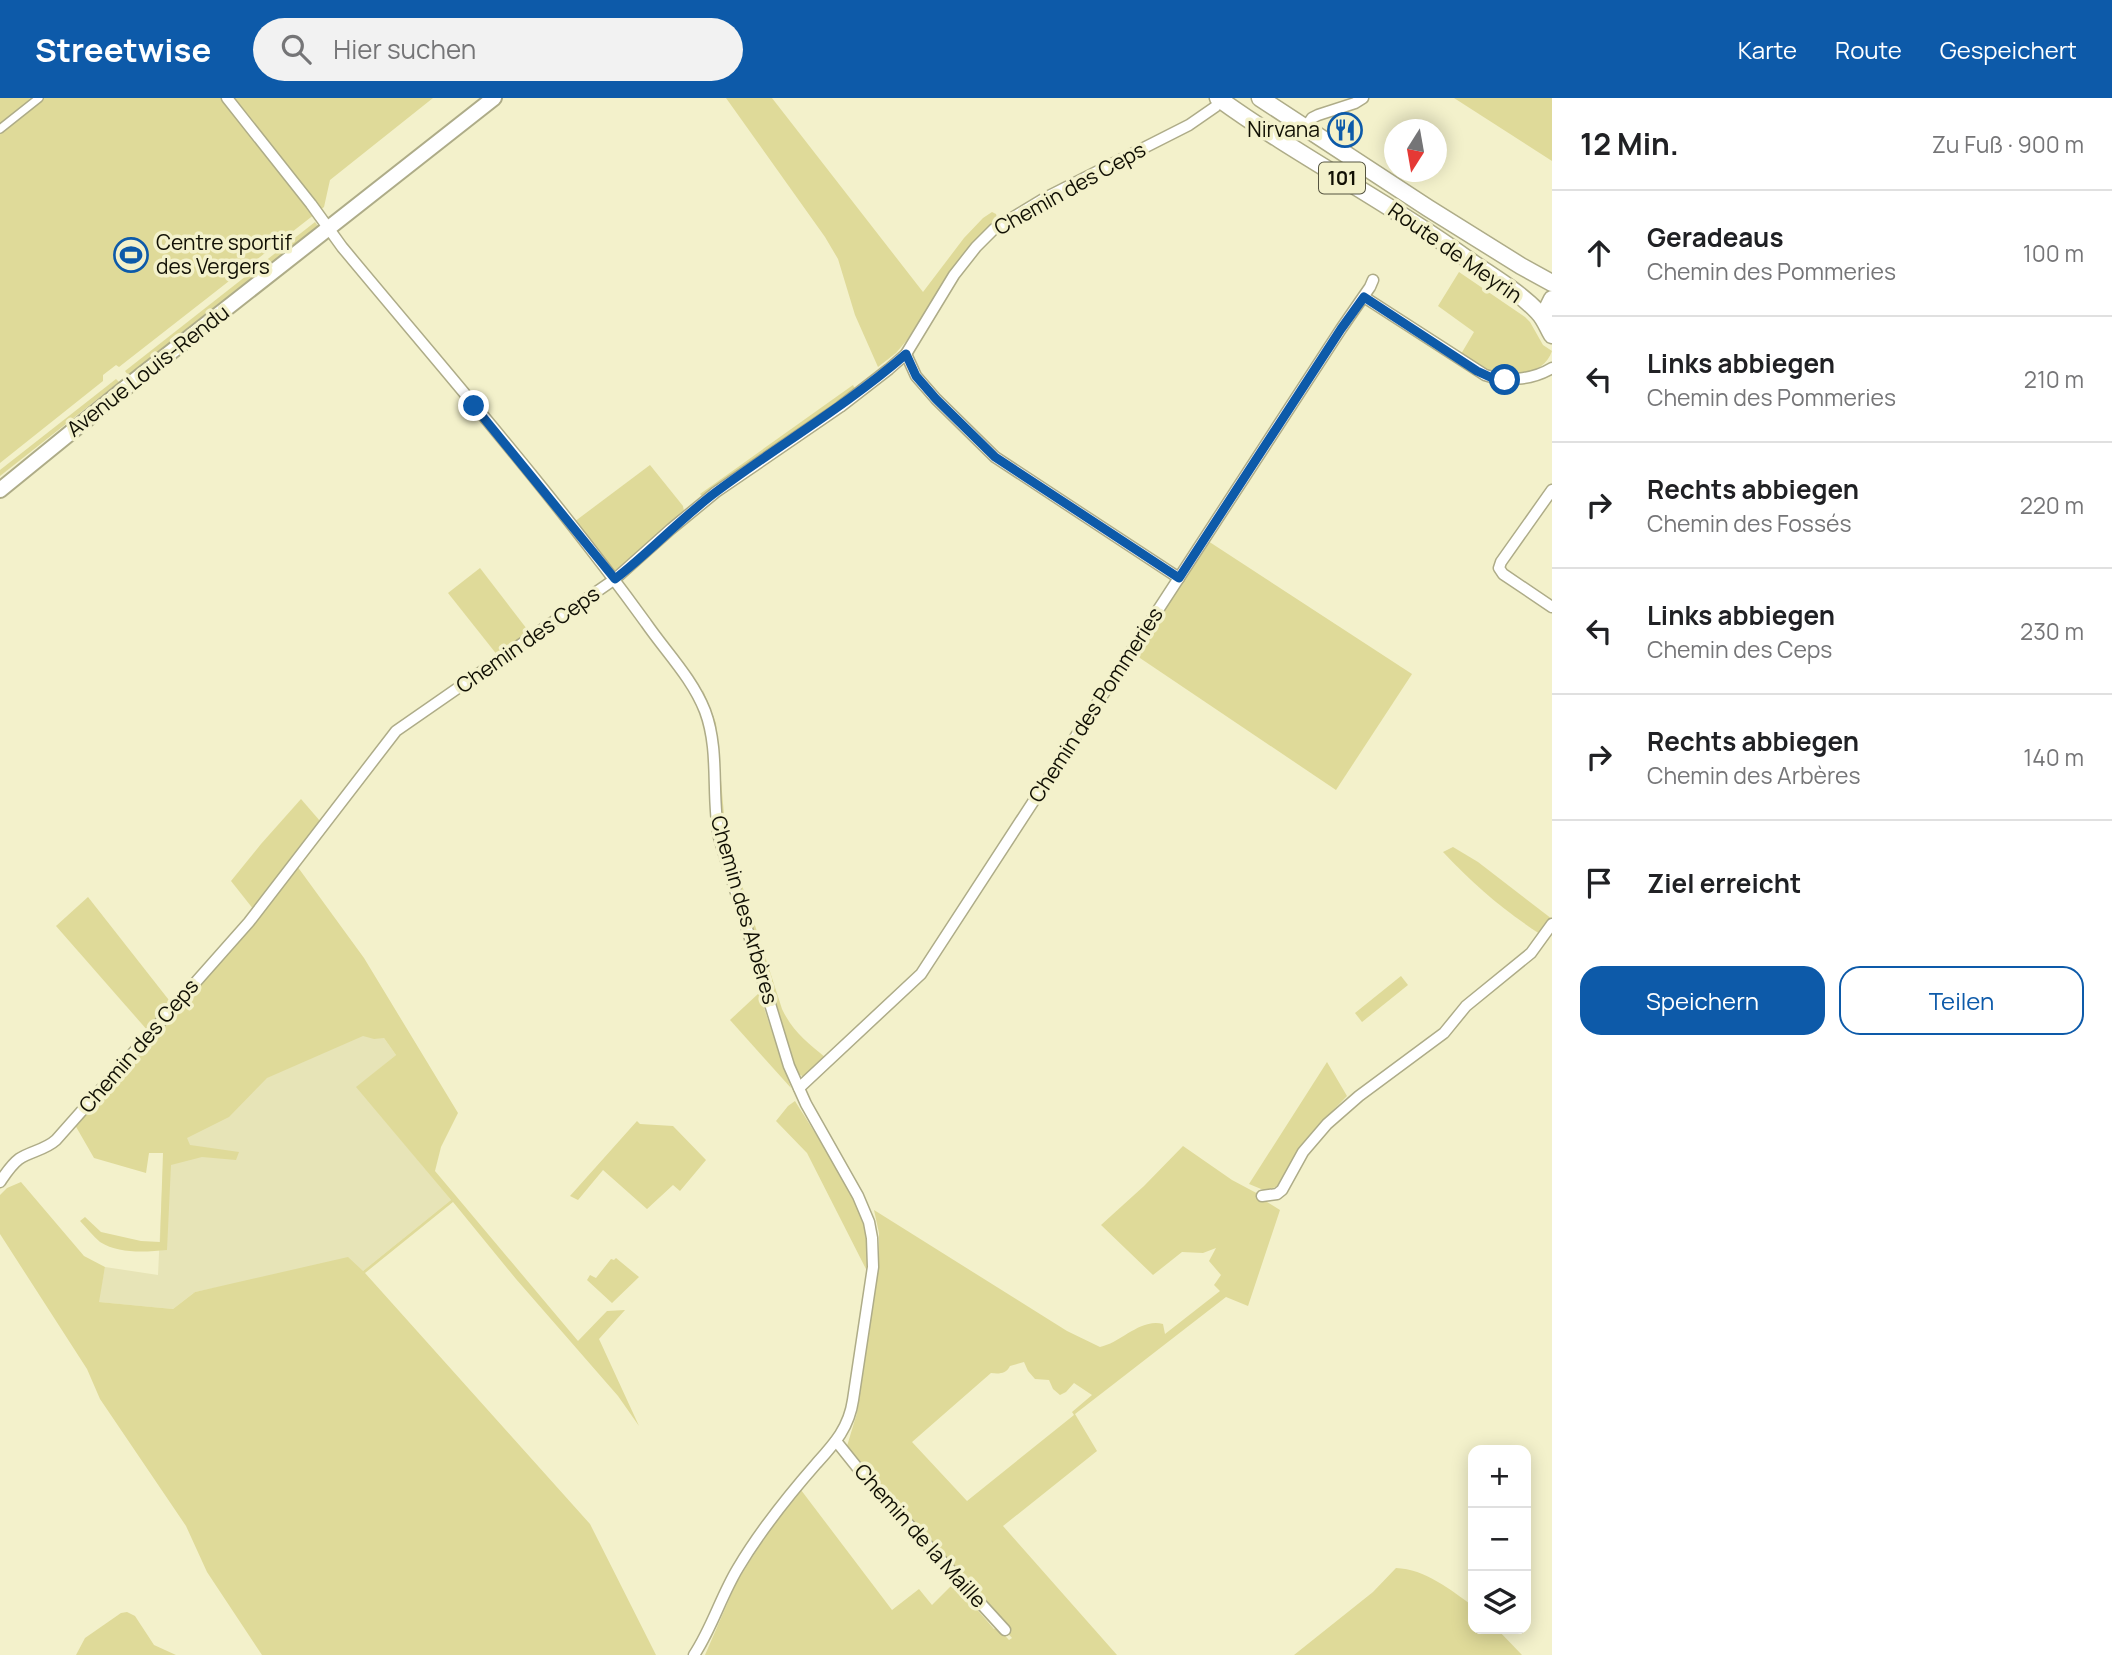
<!DOCTYPE html>
<html lang="de">
<head>
<meta charset="utf-8">
<style>
  :root { --surface:#fff; --page:#f2f2f2; --text:#202124; --muted:#757577; --line:#e0e0e0; --accent:#0d5aa9 }
  body { margin:0; font-family:Manrope,sans-serif; background:var(--page); color:var(--text) }
  .controls { position:absolute; right:21px; bottom:21px; display:grid; overflow:hidden; border-radius:14px; box-shadow:0 4px 18px #0003 }
  .controls button { width:63px; height:63px; display:grid; place-items:center; padding:0; border:0; border-bottom:2px solid var(--line); background:var(--surface); color:var(--text); font:35px sans-serif }
  .compass { position:absolute; left:1384px; top:21px; width:63px; height:63px; border-radius:50%; background:var(--surface); box-shadow:0 4px 18px #0003; rotate:191deg }
  .stop { position:absolute; width:21px; height:21px; margin:-16px; border:5px solid #0d5aa9; border-radius:50%; background:#fff }
  .stop.end { background:#0d5aa9; border-color:#fff; box-shadow:0 2px 7px #0008 }
  .list { margin:0; padding:0; list-style:none }
  h2 { display:flex; justify-content:space-between; align-items:center; height:91px; margin:0; padding:0 28px; font-size:30px }
  h2 small { font-size:23px; font-weight:400; color:var(--muted) }
  .list li { display:grid; grid-template-columns:46px 1fr auto; gap:21px; align-items:center; box-sizing:border-box; height:126px; padding:0 28px; border-top:2px solid var(--line) }
  .list b { display:block; font-size:26px; white-space:nowrap }
  .list p { margin:0; font-size:23px; white-space:nowrap; color:var(--muted) }
  .list em { font-size:23px; font-style:normal; color:var(--muted) }
  .actions { display:flex; gap:14px; padding:21px 28px }
  .actions a { flex:1; padding:16px 0; border:2px solid var(--accent); border-radius:21px; text-align:center; font-size:24px; color:var(--accent) }
  .actions .main { background:var(--accent); color:#fff }
  .icon { flex:none; width:38px; height:38px; fill:none; stroke:currentColor; stroke-width:2; stroke-linecap:round; stroke-linejoin:round }
  .map { position:relative; flex:none; width:1552px; height:1557px; overflow:hidden }
  header { display:flex; align-items:center; gap:42px; box-sizing:border-box; height:98px; padding:0 35px; background:var(--accent); color:#fff }
  header strong { font-size:33px }
  nav { display:flex; gap:38px; margin-inline-start:auto; font-size:24px }
  .search { width:490px; height:63px; background:var(--page); display:flex; align-items:center; gap:18px; box-sizing:border-box; padding:0 24px; border-radius:38px; color:var(--muted); font-size:26px }
  main { display:flex }
  aside { flex:1; background:var(--surface) }
  .map>svg:first-child { display:block }
  .built { fill:#e7e4b7 }
  .green { fill:#dfda99; fill-rule:evenodd }
  .lines { fill:none; stroke-linecap:round; stroke-linejoin:round }
  .pedestrian-casing { stroke:#aeac88; stroke-width:10 }
  .minor-casing { stroke:#aeac88; stroke-width:13 }
  .secondary-casing { stroke:#aeac88; stroke-width:18 }
  .primary-casing { stroke:#aeac88; stroke-width:19 }
  .pedestrian { stroke:#fff; stroke-width:7 }
  .minor { stroke:#fff; stroke-width:10 }
  .secondary { stroke:#fff; stroke-width:14 }
  .primary { stroke:#fff; stroke-width:16 }
  .route { stroke:#0d5aa9; stroke-width:9 }
  .labels { text-anchor:middle; stroke-width:7; stroke-linejoin:round; paint-order:stroke }
  .shield { fill:#f3f1cb; stroke:#555440; stroke-width:2 }
  .shield-label { font-size:19px; font-weight:bold; fill:#111004 }
  .poi-label { font-size:21px; fill:#111004; stroke:#f3f1cb; text-anchor:end }
  .street-label { font-size:21px; fill:#111004; stroke:#f3f1cb }
</style>
</head>
<body>
<header>
<strong>Streetwise</strong>
<div class="search"><svg class="icon" aria-label="search" viewBox="0 0 24 24"><circle cx="10" cy="10" r="6"/><path d="M15 15l6 6"/></svg>Hier suchen</div>
<nav><a>Karte</a><a>Route</a><a>Gespeichert</a></nav>
</header>
<main>
<div class="map">
<svg width="1552" height="1557" viewBox="0 0 1552 1557">
  <rect width="100%" height="100%" fill="#f3f1cb"/>
  <polygon class="built" points="372,923 396,957 357,989 451,1102 363,1173 239,1185 195,1194 173,1211 98,1204 105,1169 158,1177 164,1049 203,1020 256,971"/>
  <g class="green">
    <polygon points="0,0 433,0 330,82 324,109 119,269 116,267 103,277 103,283 0,365"/>
    <polygon points="726,0 772,0 923,194 964,140 983,120 992,114 996,116 997,120 972,145 960,161 907,242 896,255 878,269 855,217 838,161 825,139"/>
    <polygon points="1454,0 1552,0 1552,63"/>
    <polygon points="315,124 318,128 128,277 125,273"/>
    <path d="M1459 174 1525 219 1530 224 1543 247 1552 253C1544 277 1511 281 1490 273 1479 270 1470 262 1461 256L1474 234 1438 208Z"/>
    <polygon points="116,281 119,284 0,378 0,372"/>
    <polygon points="853,287 855,291 850,295 703,399 700,396"/>
    <polygon points="650,367 683,408 684,413 623,468 615,473 574,424"/>
    <polygon points="1208,443 1412,576 1336,692 1134,556"/>
    <polygon points="480,470 530,535 498,558 448,495"/>
    <path d="M703 592 716 625 725 728 730 750 782 911C793 934 807 944 826 960L805 978H802L796 974 725 748Z"/>
    <polygon points="301,701 320,723 254,812 231,783 261,746"/>
    <path d="M1453 749 1478 764 1552 821 1540 836C1502 811 1475 788 1443 754Z"/>
    <path d="M297 768 364 860 458 1015 441 1049 435 1073 578 1243 607 1213 625 1212 599 1241 639 1328 618 1298 516 1181 453 1104 365 1175 590 1426 656 1557H262L207 1474 186 1428 100 1301 87 1271 0 1136V1097L7 1090 21 1084 84 1158 105 1169 99 1204 173 1211 195 1194 348 1159 363 1173 451 1102 356 989 396 957 384 940 374 941 363 938 267 980 229 1019 187 1040 190 1047 239 1054 236 1062 202 1059 171 1067 167 1152C145 1154 119 1156 100 1144 93 1138 87 1130 80 1123L85 1119 101 1134 141 1143 160 1144 163 1055H149L146 1075 94 1060 75 1027Z"/>
    <polygon points="88,799 172,906 148,933 56,828"/>
    <polygon points="1401,878 1408,887 1362,924 1355,915"/>
    <polygon points="759,895 791,990 730,922"/>
    <polygon points="1327,964 1347,998 1312,1034 1278,1088 1266,1093 1249,1086"/>
    <path d="M795 1003C818 1040 855 1094 866 1135 869 1147 868 1161 867 1173L807 1055 776 1023 788 1008Z"/>
    <polygon points="637,1023 640,1026 673,1028 706,1062 680,1093 673,1087 647,1111 603,1072 578,1102 570,1098"/>
    <path d="M1183 1048 1232 1082 1262 1098 1267 1104 1280 1112 1248 1208 1226 1199 1075 1316 1097 1353 1003 1428 1117 1557H705L737 1483 772 1429 801 1392 892 1512 919 1491 932 1507 954 1485 994 1531 997 1529 1009 1542 1012 1540 1005 1532 1007 1530C957 1470 902 1414 851 1355L847 1348 857 1315 861 1289 879 1164V1135L874 1112 1067 1233 1100 1249C1121 1245 1140 1220 1163 1226L1165 1236 1220 1193 1214 1187 1221 1177 1209 1163 1216 1150 1203 1155 1182 1154 1153 1177 1101 1127 1144 1088ZM1024 1264 1028 1273 1035 1281 1049 1282 1053 1291 1060 1297 1066 1294 1074 1285 1092 1297 1072 1314 1074 1317 967 1403 912 1344 991 1275C999 1276 1006 1276 1010 1268Z"/>
    <polygon points="616,1160 639,1179 612,1205 587,1182 590,1177 596,1180 611,1161 614,1162"/>
    <path d="M1396 1470C1425 1471 1451 1492 1473 1508V1531H1497L1522 1557H1294L1373 1494Z"/>
    <polygon points="127,1514 135,1518 154,1547 176,1557 76,1557 85,1540 121,1515"/>
  </g>
  <g class="lines">
    <g class="pedestrian-casing">
      <polyline id="pedestrian" points="0,31 39,0"/>
    </g>
    <g class="minor-casing">
      <g id="minor">
        <path d="M227 0 311 106 342 149C445 273 552 395 646 525 666 554 692 580 705 613 720 653 711 698 719 739L789 968 806 1006 858 1098 869 1124 872 1140 873 1169 853 1302C849 1330 834 1346 816 1366 788 1398 760 1433 738 1470 721 1498 712 1530 694 1557"/>
        <polyline points="1306,29 1312,20 1318,17 1355,5 1363,0"/>
        <path d="M1364 199 1485 277C1506 284 1532 282 1552 270"/>
        <polyline points="906,256 916,278 936,301 995,359 1179,480"/>
        <polyline points="1552,392 1501,464 1499,470 1503,476 1552,509"/>
        <polyline points="799,990 921,876 1341,231 1370,189 1373,182"/>
        <path d="M0 1084C6 1075 11 1067 19 1061 31 1053 45 1052 56 1042L249 824 396 633 615 481 671 431 716 394 840 309 889 271 906 256 954 177 976 149 994 131 1045 100 1189 27 1215 9 1221 2"/>
        <polyline points="1262,1098 1277,1096 1282,1092 1303,1054 1327,1026 1359,998 1444,935 1466,908 1531,855 1552,826"/>
        <polyline points="836,1343 860,1373 1005,1532"/>
      </g>
    </g>
    <g class="secondary-casing">
      <polyline id="secondary" points="0,392 129,287 494,0"/>
    </g>
    <g class="primary-casing">
      <g id="primary">
        <path d="M1218 0C1299 59 1389 104 1470 163 1493 179 1519 194 1538 214 1545 221 1547 229 1552 237"/>
        <polyline points="1260,0 1428,110 1521,168 1552,185"/>
        <polyline points="1546,224 1547,211 1552,201"/>
      </g>
    </g>
    <use href="#pedestrian" class="pedestrian"/>
    <use href="#minor" class="minor"/>
    <use href="#secondary" class="secondary"/>
    <use href="#primary" class="primary"/>
  </g>
  <g class="lines">
    <path class="route" d="M474 308 615 481C650 454 680 421 716 394 779 347 846 308 906 256L916 278 936 301 995 359 1179 480 1341 231 1364 199 1477 273 1490 279 1505 282"/>
  </g>
  <defs>
    <g id="restaurant-ring" transform="scale(1.75)"><circle r="9.5" fill="#f3f1cb" stroke="#0d5aa9" stroke-width="1.5"/><path d="M-5-6h1v4h1v-4h1v4h1v-4h1v5L-1.5 .5V6h-2V.5L-5-1ZM5-6V6H3V1.5H1.5Q1.5-4 5-6Z" fill="#0d5aa9"/></g>
    <g id="stadium-ring" transform="scale(1.75)"><circle r="9.5" fill="#f3f1cb" stroke="#0d5aa9" stroke-width="1.5"/><path d="M0-5a6.5 5 0 1 0 0 10a6.5 5 0 1 0 0-10ZM-3.5-1.8h7v3.6h-7Z" fill="#0d5aa9"/></g>
  </defs>
  <g fill-rule="evenodd">
    <use href="#restaurant-ring" x="1345" y="32"/>
    <use href="#stadium-ring" x="131" y="157"/>
  </g>
  <g class="labels">
    <rect class="shield" x="1319" y="64.5" width="46" height="31" rx="5"/>
    <g class="shield-label">
      <text x="1342" y="87">101</text>
    </g>
    <g class="poi-label">
      <text x="1320" y="39">Nirvana</text>
      <text x="156" y="152" text-anchor="start">Centre sportif<tspan x="156" dy="24">des Vergers</tspan></text>
    </g>
    <g class="street-label">
      <text transform="translate(1070 91) rotate(-29)" y="7">Chemin des Ceps</text>
      <text transform="translate(1455 155) rotate(35)" y="7">Route de Meyrin</text>
      <text transform="translate(148 273) rotate(-38)" y="7">Avenue Louis-Rendu</text>
      <text transform="translate(528 542) rotate(-35)" y="7">Chemin des Ceps</text>
      <text transform="translate(1096 607) rotate(-57)" y="7">Chemin des Pommeries</text>
      <text transform="translate(744 812) rotate(74)" y="7">Chemin des Arbères</text>
      <text transform="translate(139 948) rotate(-49)" y="7">Chemin des Ceps</text>
      <text transform="translate(920 1438) rotate(48)" y="7">Chemin de la Maille</text>
    </g>
  </g>
</svg>
<div class="controls">
<button>+</button>
<button>−</button>
<button><svg class="icon" aria-label="layers" viewBox="0 0 24 24"><path d="M12 4l9 5-9 5-9-5zM3 14l9 5 9-5"/></svg></button>
</div>
<svg class="compass" viewBox="-18 -18 36 36"><path d="M0-13l5 13h-10z" fill="#e53935"/><path d="M0 13l5-13h-10z" fill="#757577"/></svg>
<div class="stop" style="left:1505px;top:282px"></div>
<div class="stop end" style="left:474px;top:308px"></div>
</div>
<aside>
<h2>12 Min.<small>Zu Fuß · 900 m</small></h2>
<ul class="list">
<li><svg class="icon" aria-label="ahead" viewBox="0 0 24 24"><path d="M12 20V5M6 11l6-6 6 6"/></svg><div><b>Geradeaus</b><p>Chemin des Pommeries</p></div><em>100 m</em></li>
<li><svg class="icon" aria-label="left" viewBox="0 0 24 24"><path d="M17 20v-9H6M10 6l-5 5 5 5"/></svg><div><b>Links abbiegen</b><p>Chemin des Pommeries</p></div><em>210 m</em></li>
<li><svg class="icon" aria-label="right" viewBox="0 0 24 24"><path d="M7 20v-9h11M14 6l5 5-5 5"/></svg><div><b>Rechts abbiegen</b><p>Chemin des Fossés</p></div><em>220 m</em></li>
<li><svg class="icon" aria-label="left" viewBox="0 0 24 24"><path d="M17 20v-9H6M10 6l-5 5 5 5"/></svg><div><b>Links abbiegen</b><p>Chemin des Ceps</p></div><em>230 m</em></li>
<li><svg class="icon" aria-label="right" viewBox="0 0 24 24"><path d="M7 20v-9h11M14 6l5 5-5 5"/></svg><div><b>Rechts abbiegen</b><p>Chemin des Arbères</p></div><em>140 m</em></li>
<li><svg class="icon" aria-label="arrive" viewBox="0 0 24 24"><path d="M6 21V4h12l-3 4 3 4H6"/></svg><div><b>Ziel erreicht</b></div></li>
</ul>
<div class="actions"><a class="main">Speichern</a><a>Teilen</a></div>
</aside>
</main>
</body>
</html>
